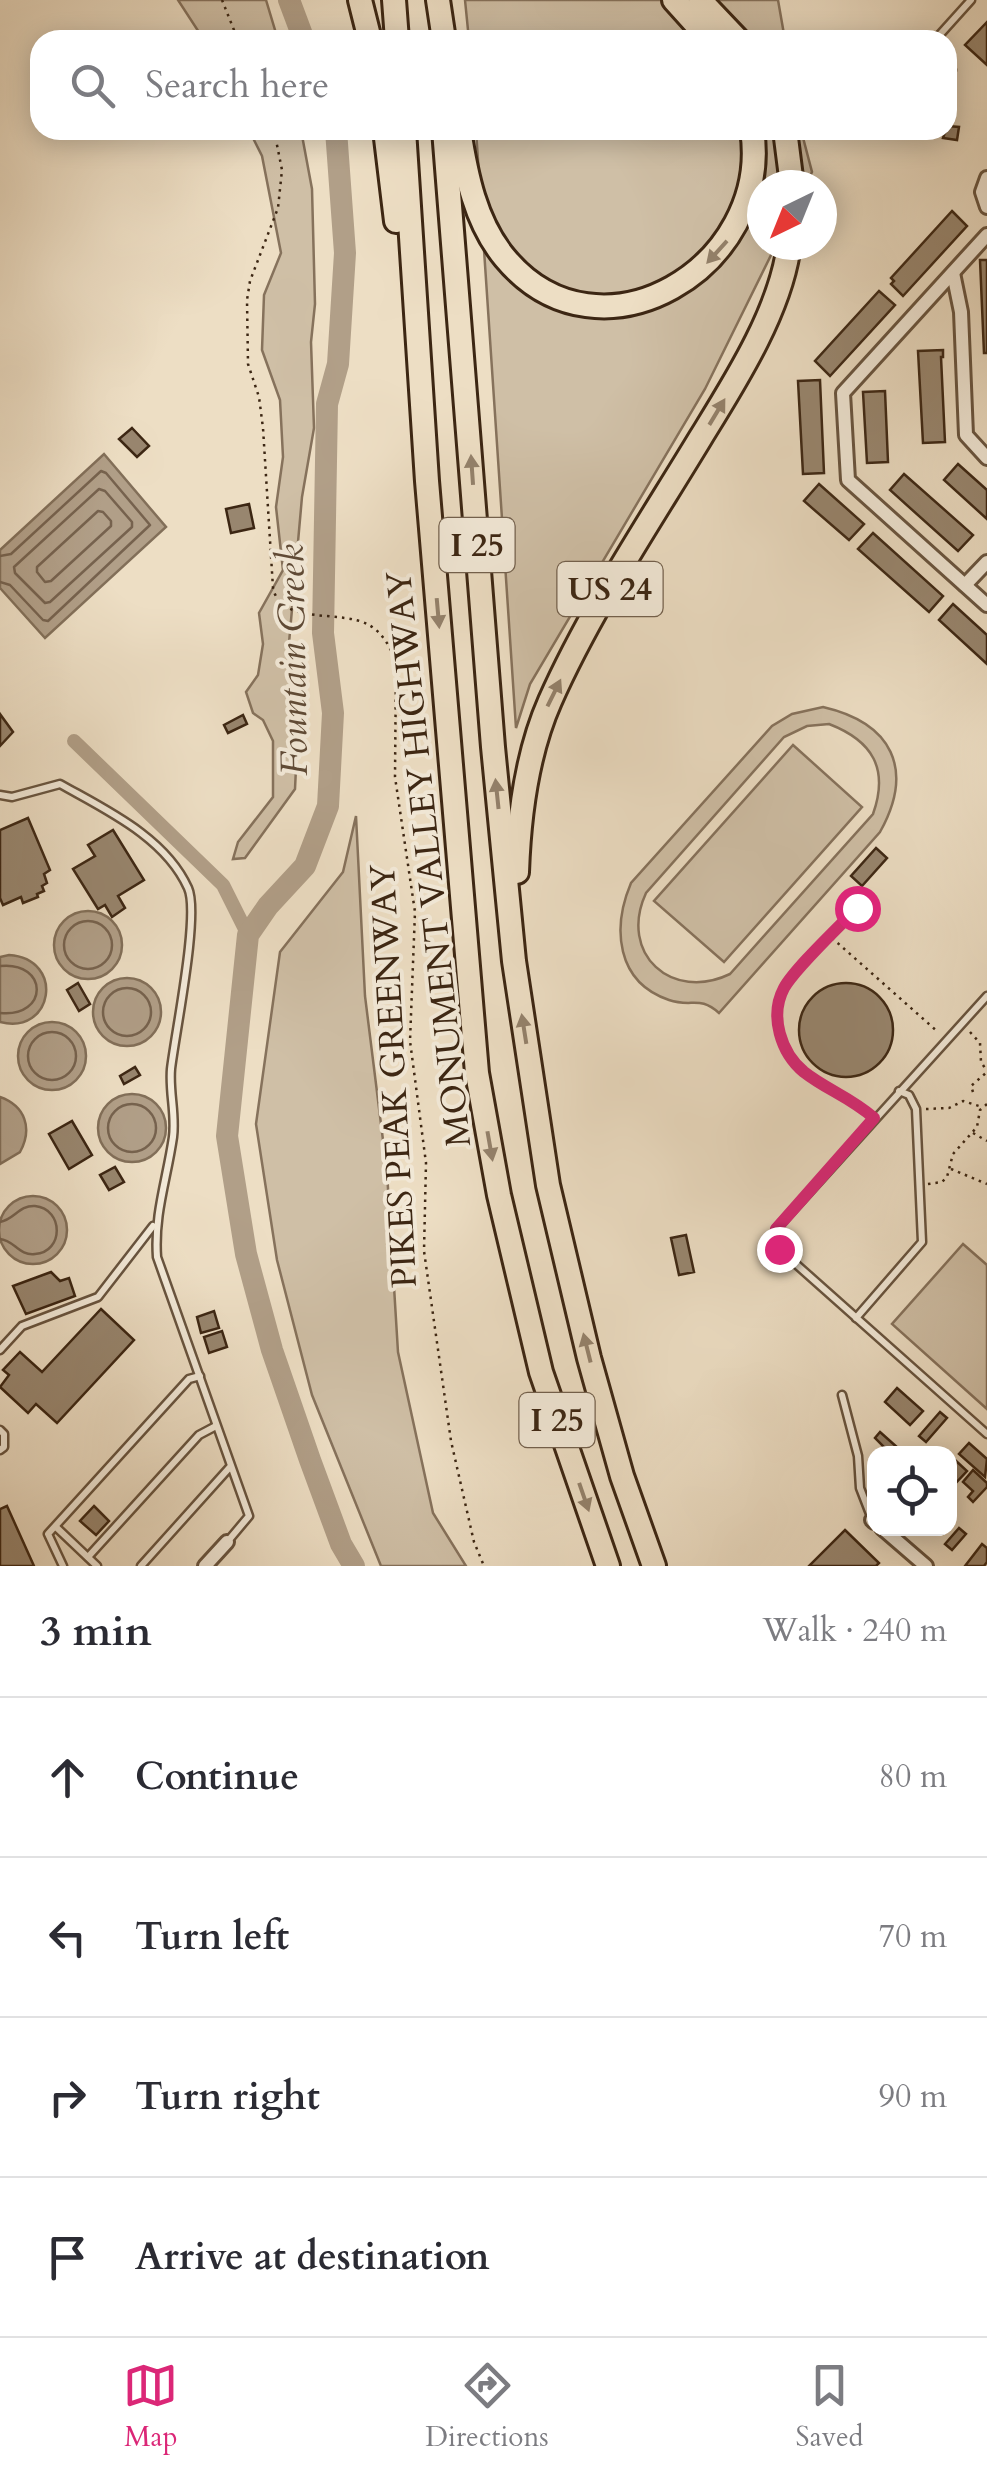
<!DOCTYPE html>
<html lang="en">
<head>
<meta charset="utf-8">
<style>
  :root { --surface:#fff; --page:#f2f2f3; --text:#2b2b33; --muted:#7c7c81; --line:#e1e1e2; --accent:#db2777 }
  body { margin:0; font-family:Cardo,serif; background:var(--page); color:var(--text) }
  .controls { position:absolute; right:30px; bottom:30px; display:grid; overflow:hidden; border-radius:20px; box-shadow:0 5px 25px #0003 }
  .controls button { width:90px; height:90px; display:grid; place-items:center; padding:0; border:0; border-bottom:2px solid var(--line); background:var(--surface); color:var(--text); font:50px sans-serif }
  .compass { position:absolute; left:747px; top:170px; width:90px; height:90px; border-radius:50%; background:var(--surface); box-shadow:0 5px 25px #0003; rotate:223deg }
  .stop { position:absolute; width:30px; height:30px; margin:-22px; border:8px solid #db2777; border-radius:50%; background:#fff }
  .stop.end { background:#db2777; border-color:#fff; box-shadow:0 2px 10px #0008 }
  .list { margin:0; padding:0; list-style:none }
  h2 { display:flex; justify-content:space-between; align-items:center; height:130px; margin:0; padding:0 40px; font-size:42px }
  h2 small { font-size:32px; font-weight:400; color:var(--muted) }
  .list li { display:grid; grid-template-columns:65px 1fr auto; gap:30px; align-items:center; box-sizing:border-box; height:160px; padding:0 40px; border-top:2px solid var(--line) }
  .list b { display:block; font-size:38px; white-space:nowrap }
  .list em { font-size:32px; font-style:normal; color:var(--muted) }
  .icon { flex:none; width:55px; height:55px; fill:none; stroke:currentColor; stroke-width:2; stroke-linecap:round; stroke-linejoin:round }
  .map { position:relative; flex:none; width:987px; height:1566px; overflow:hidden }
  .search { position:absolute; background:var(--surface); box-shadow:0 5px 25px #0003; left:30px; right:30px; top:30px; height:110px; display:flex; align-items:center; gap:25px; box-sizing:border-box; padding:0 35px; border-radius:30px; color:var(--muted); font-size:38px }
  .sheet { height:770px; background:var(--surface) }
  nav { display:flex; justify-content:space-around; align-items:center; box-sizing:border-box; height:140px; border-top:2px solid var(--line); background:var(--surface); font-size:28px; color:var(--muted) }
  nav a { display:grid; justify-items:center; gap:5px }
  nav .on { color:var(--accent) }
  .map>svg:first-child { display:block }
  .green { fill:#cfbfa6; stroke:#86725c; stroke-width:2.5; fill-rule:evenodd }
  .water { fill:#b19f88; stroke:#826f59; stroke-width:2.5 }
  .lines { fill:none; stroke-linecap:round; stroke-linejoin:round }
  .shore { stroke:#76624e; stroke-width:2.5 }
  .canal { stroke:#b19f88; stroke-width:14 }
  .river { stroke:#b19f88; stroke-width:22 }
  .building { fill:#98866f; stroke:#3c2613; stroke-width:2.5 }
  .service-casing { stroke:#68543f; stroke-width:11 }
  .minor-casing { stroke:#68543f; stroke-width:18 }
  .motorway-casing { stroke:#3c2613; stroke-width:28 }
  .path { stroke:#3c2613; stroke-width:2.5; stroke-dasharray:2.5 5; stroke-linecap:butt }
  .service { stroke:#f3ead9; stroke-width:6 }
  .minor { stroke:#f3ead9; stroke-width:12 }
  .motorway { stroke:#eddec4; stroke-width:22 }
  .oneway { fill:#94826c }
  .route { stroke:#db2777; stroke-width:12 }
  .labels { text-anchor:middle; stroke-width:8; stroke-linejoin:round; paint-order:stroke }
  .shield { fill:#f3ead9; stroke:#73614e; stroke-width:2.5 }
  .shield-label { font-size:32px; font-weight:bold; fill:#3c2613 }
  .street-label { font-size:35px; fill:#3c2613; stroke:#f3ead9 }
  .water-label { font-size:38px; font-style:italic; fill:#5f4a36; stroke:#f3ead9 }
</style>
</head>
<body>
<div class="map">
<svg width="987" height="1566" viewBox="0 0 987 1566">
  <rect width="100%" height="100%" fill="#eddec4"/>
  <filter id="stains"><feTurbulence type="fractalNoise" baseFrequency=".002" numOctaves="4"/><feColorMatrix values="0 0 0 0 .2 0 0 0 0 .09 0 0 0 0 .02 0 0 0 .5 -.17"/></filter>
  <radialGradient id="worn" r=".72"><stop offset=".6" stop-color="#630" stop-opacity="0"/><stop offset="1" stop-color="#630" stop-opacity=".3"/></radialGradient>
  <g class="green">
    <polygon points="178,0 266,0 278,40 204,40"/>
    <polygon points="465,0 778,0 785,40 469,40"/>
    <polygon points="249,130 301,130 312,189 315,304 311,342 314,428 302,497 289,643 290,691 297,747 295,789 245,858 233,859 238,842 273,797 273,741 263,720 253,713 246,692 258,675 263,644 259,613 283,570 276,507 283,457 280,400 262,350 264,295 281,253 262,156"/>
    <polygon points="476,130 801,130 812,172 806,185 762,185 762,245 776,245 705,389 530,684 516,728"/>
    <path d="M823 707C892 723 915 769 880 832L719 1013C699 995 692 1008 669 1000 616 982 612 928 631 883L772 726 792 714ZM829 724C873 741 889 769 873 814L730 974C672 1002 618 954 646 893L784 737 807 726Z"/>
    <polygon points="793,745 862,807 724,962 654,901"/>
    <polygon points="356,816 365,996 387,1172 398,1352 433,1513 466,1566 381,1566 312,1395 277,1260 256,1124 280,952 343,872"/>
    <polygon points="963,1244 987,1265 987,1409 892,1324"/>
  </g>
  <g class="water">
    <polygon points="104,454 166,527 45,638 0,588 0,550"/>
    <circle cx="88" cy="945" r="34"/>
    <path d="M9 955C66 959 53 1036 0 1022V957Z"/>
    <circle cx="127" cy="1012" r="34"/>
    <circle cx="52" cy="1056" r="34"/>
    <circle cx="132" cy="1128" r="34"/>
    <path d="M0 1097C25 1106 33 1128 20 1152L0 1164Z"/>
    <circle cx="33" cy="1230" r="34"/>
  </g>
  <g class="lines">
    <g class="shore">
      <polygon points="99,489 105,491 132,522 132,527 50,602 45,603 15,573 14,567"/>
      <polygon points="98,511 103,512 111,521 111,526 51,581 45,582 37,572 37,567"/>
      <polyline points="0,556 11,554 101,471 106,473 150,525 48,621 43,620 10,585 0,582"/>
      <circle cx="88" cy="945" r="24"/>
      <path d="M0 966C49 961 49 1018 0 1013"/>
      <circle cx="127" cy="1012" r="24"/>
      <circle cx="52" cy="1056" r="24"/>
      <circle cx="132" cy="1128" r="24"/>
      <path d="M0 1222C14 1220 19 1205 35 1206 64 1209 64 1252 35 1254 19 1256 14 1240 0 1239"/>
    </g>
    <polyline class="canal" points="74,741 223,885 248,935"/>
    <g class="river">
      <polyline points="289,0 304,40"/>
      <polyline points="336,130 345,253 338,364 327,404 323,633 333,713 328,806 305,866 268,906 248,935 227,1136 246,1254 272,1350 310,1460 341,1544 354,1566"/>
    </g>
  </g>
  <g class="building">
    <polygon points="987,22 987,65 965,45"/>
    <polygon points="947,126 959,127 957,140 943,138"/>
    <polygon points="952,211 967,226 903,296 891,284 894,281 891,278"/>
    <polygon points="980,260 987,260 987,353 984,353"/>
    <polygon points="879,291 895,305 830,376 815,361"/>
    <polygon points="943,350 943,357 941,357 945,442 923,443 918,351"/>
    <polygon points="820,380 824,473 803,474 798,381"/>
    <polygon points="885,391 888,462 867,463 863,392"/>
    <polygon points="132,428 149,446 137,457 119,439"/>
    <polygon points="958,464 987,490 987,519 944,480"/>
    <polygon points="904,474 973,535 958,551 890,490"/>
    <polygon points="819,484 864,524 849,540 804,501"/>
    <polygon points="249,504 254,528 231,533 226,509"/>
    <polygon points="873,533 943,596 929,612 858,549"/>
    <polygon points="953,604 987,635 987,664 939,620"/>
    <polygon points="0,714 13,732 0,746"/>
    <polygon points="243,715 247,724 228,733 224,725"/>
    <polygon points="28,818 50,870 44,874 47,883 42,886 44,891 37,894 38,897 23,903 21,897 3,905 0,898 0,830"/>
    <polygon points="113,830 144,880 118,896 125,908 112,917 105,905 98,909 73,869 95,856 88,845"/>
    <polygon points="876,848 887,858 862,886 851,876"/>
    <polygon points="78,983 90,1004 79,1011 67,990"/>
    <circle cx="846" cy="1030" r="47"/>
    <polygon points="135,1067 140,1075 124,1084 120,1076"/>
    <polygon points="72,1121 92,1155 69,1169 49,1134"/>
    <polygon points="115,1167 124,1182 109,1190 100,1175"/>
    <polygon points="686,1235 694,1272 679,1275 671,1238"/>
    <polygon points="51,1272 60,1281 69,1278 75,1296 26,1314 13,1286"/>
    <polygon points="101,1309 134,1340 57,1423 36,1404 28,1413 0,1387 9,1375 3,1370 20,1352 42,1372"/>
    <polygon points="214,1311 219,1328 201,1333 197,1317"/>
    <polygon points="222,1331 227,1347 209,1353 204,1337"/>
    <polygon points="897,1388 923,1411 910,1425 885,1402"/>
    <polygon points="940,1412 947,1418 926,1442 919,1436"/>
    <polygon points="880,1432 899,1449 895,1454 881,1453 885,1448 875,1438"/>
    <polygon points="969,1443 987,1459 985,1477 959,1454"/>
    <polygon points="955,1460 967,1471 953,1486 950,1483 950,1466"/>
    <polygon points="973,1470 987,1483 987,1487 973,1502 968,1497 973,1491 963,1482"/>
    <polygon points="7,1506 34,1566 0,1566 0,1509"/>
    <polygon points="94,1506 109,1521 96,1535 80,1521"/>
    <polygon points="959,1528 966,1534 952,1550 945,1544"/>
    <polygon points="845,1530 879,1563 876,1566 809,1566"/>
    <polygon points="982,1544 987,1548 987,1562 984,1566 965,1566"/>
  </g>
  <g class="lines">
    <g class="service-casing">
      <g id="service">
        <polyline points="935,40 971,0"/>
        <polyline points="947,62 952,70"/>
        <path d="M0 795 12 797 60 784C106 810 165 837 188 888 200 914 175 1034 171 1069 169 1092 176 1114 173 1137 167 1179 154 1214 157 1257L249 1516 228 1541"/>
        <polyline points="987,996 776,1229 774,1241 779,1249 987,1434"/>
        <polyline points="856,1318 922,1242 916,1109 909,1095 899,1091"/>
        <polyline points="0,1350 22,1326 98,1297 153,1226"/>
        <polyline points="842,1395 858,1456 860,1488 872,1519"/>
        <polyline points="0,1430 4,1434 4,1447 0,1450"/>
        <polyline points="56,1527 97,1566"/>
        <polyline points="88,1557 199,1435 216,1426"/>
        <polyline points="63,1566 48,1534 189,1379 200,1376"/>
        <polyline points="141,1566 230,1467"/>
      </g>
    </g>
    <g class="minor-casing">
      <g id="minor">
        <polyline points="987,178 982,192 987,207"/>
        <polyline points="987,235 843,393 848,480 987,605"/>
        <polyline points="953,273 961,312 966,435 987,458"/>
        <polyline points="965,585 987,562"/>
        <polyline points="872,1520 874,1522"/>
        <polyline points="882,1528 926,1566"/>
        <polyline points="205,1566 227,1542"/>
      </g>
    </g>
    <g class="motorway-casing">
      <g id="motorway">
        <polyline points="360,0 370,40"/>
        <polyline points="394,0 397,40"/>
        <polyline points="438,0 444,40"/>
        <polyline points="674,0 710,40"/>
        <polyline points="700,0 738,40"/>
        <polyline points="385,130 396,221"/>
        <polyline points="404,130 427,481 477,1073 499,1195 541,1372 608,1566"/>
        <polyline points="444,130 493,747 514,961 548,1185 589,1358 622,1476 654,1566"/>
        <path d="M459 130C466 174 475 222 505 258 600 372 773 266 752 130"/>
        <polyline points="785,130 792,185"/>
        <path d="M517 872C519 816 527 753 550 701 591 609 649 523 701 437 735 382 781 310 789 245"/>
      </g>
    </g>
    <g class="path">
      <polyline points="222,0 238,40"/>
      <path d="M274 130 282 170 278 208 250 281 247 300 248 364 259 397 263 428 273 588C281 626 342 609 369 625 383 633 391 648 396 663L395 777 415 912 410 1041 426 1163 424 1251 451 1441 474 1542 484 1566"/>
      <path d="M857 908C839 927 795 968 784 989 771 1013 779 1049 799 1067 820 1086 848 1095 870 1114"/>
      <polyline points="832,938 938,1032"/>
      <polyline points="970,1032 980,1043 981,1062 987,1071"/>
      <polyline points="973,1092 971,1086 987,1072"/>
      <polyline points="926,1109 949,1108 963,1101 982,1107"/>
      <polyline points="973,1133 987,1141"/>
      <polyline points="951,1169 987,1184"/>
      <polyline points="928,1184 942,1182 947,1177 953,1154 977,1127 980,1110 987,1104"/>
    </g>
    <use href="#service" class="service"/>
    <use href="#minor" class="minor"/>
    <use href="#motorway" class="motorway"/>
  </g>
  <defs><path id="oneway-solid" d="M-6-.8H1V-3.2L6.5 0L1 3.2V.8H-6Z" transform="scale(2.5)"/></defs>
  <g class="oneway">
    <use href="#oneway-solid" transform="translate(717 252) rotate(132)"/>
    <use href="#oneway-solid" transform="translate(717 412) rotate(-59)"/>
    <use href="#oneway-solid" transform="translate(472 470) rotate(-94)"/>
    <use href="#oneway-solid" transform="translate(438 613) rotate(85)"/>
    <use href="#oneway-solid" transform="translate(554 693) rotate(-64)"/>
    <use href="#oneway-solid" transform="translate(497 794) rotate(-96)"/>
    <use href="#oneway-solid" transform="translate(524 1029) rotate(-99)"/>
    <use href="#oneway-solid" transform="translate(490 1146) rotate(80)"/>
    <use href="#oneway-solid" transform="translate(587 1348) rotate(-104)"/>
    <use href="#oneway-solid" transform="translate(584 1497) rotate(71)"/>
  </g>
  <g class="lines">
    <path class="route" d="M779 1249 774 1241 776 1229 874 1118C850 1097 827 1090 804 1072 781 1053 769 1016 784 988 795 968 839 927 857 908"/>
  </g>
  <g class="labels">
    <g class="shield">
      <rect x="439.5" y="518" width="75" height="54" rx="8"/>
      <rect x="557.5" y="562" width="105" height="54" rx="8"/>
      <rect x="519.5" y="1393" width="75" height="54" rx="8"/>
    </g>
    <g class="shield-label">
      <text x="477" y="556">I 25</text>
      <text x="610" y="600">US 24</text>
      <text x="557" y="1431">I 25</text>
    </g>
    <g class="street-label">
      <text transform="translate(428 859) rotate(-96)" y="12">MONUMENT VALLEY HIGHWAY</text>
      <text transform="translate(393 1076) rotate(-93)" y="12">PIKES PEAK GREENWAY</text>
    </g>
    <g class="water-label">
      <text transform="translate(292 660) rotate(-91)" y="13">Fountain Creek</text>
    </g>
  </g>
  <rect width="100%" height="100%" filter="url(#stains)"/>
  <rect width="100%" height="100%" fill="url(#worn)"/>
</svg>
<div class="controls">
<button><svg class="icon" aria-label="locate" viewBox="0 0 24 24"><circle cx="12" cy="12" r="6"/><path d="M12 2v4M12 18v4M2 12h4M18 12h4"/></svg></button>
</div>
<svg class="compass" viewBox="-18 -18 36 36"><path d="M0-13l5 13h-10z" fill="#e53935"/><path d="M0 13l5-13h-10z" fill="#7c7c81"/></svg>
<div class="stop" style="left:857px;top:908px"></div>
<div class="stop end" style="left:779px;top:1249px"></div>
<div class="search"><svg class="icon" aria-label="search" viewBox="0 0 24 24"><circle cx="10" cy="10" r="6"/><path d="M15 15l6 6"/></svg>Search here</div>
</div>
<section class="sheet">
<h2>3 min<small>Walk · 240 m</small></h2>
<ul class="list">
<li><svg class="icon" aria-label="ahead" viewBox="0 0 24 24"><path d="M12 20V5M6 11l6-6 6 6"/></svg><div><b>Continue</b></div><em>80 m</em></li>
<li><svg class="icon" aria-label="left" viewBox="0 0 24 24"><path d="M17 20v-9H6M10 6l-5 5 5 5"/></svg><div><b>Turn left</b></div><em>70 m</em></li>
<li><svg class="icon" aria-label="right" viewBox="0 0 24 24"><path d="M7 20v-9h11M14 6l5 5-5 5"/></svg><div><b>Turn right</b></div><em>90 m</em></li>
<li><svg class="icon" aria-label="arrive" viewBox="0 0 24 24"><path d="M6 21V4h12l-3 4 3 4H6"/></svg><div><b>Arrive at destination</b></div></li>
</ul>
</section>
<nav>
<a class="on"><svg class="icon" aria-label="map" viewBox="0 0 24 24"><path d="M3 6l6-2 6 2 6-2v14l-6 2-6-2-6 2zM9 4v14M15 6v14"/></svg>Map</a>
<a><svg class="icon" aria-label="directions" viewBox="0 0 24 24"><path d="M12 3l9 9-9 9-9-9zM9 14v-3h6M13 9l2 2-2 2"/></svg>Directions</a>
<a><svg class="icon" aria-label="saved" viewBox="0 0 24 24"><path d="M7 4h10v16l-5-4-5 4z"/></svg>Saved</a>
</nav>
</body>
</html>
